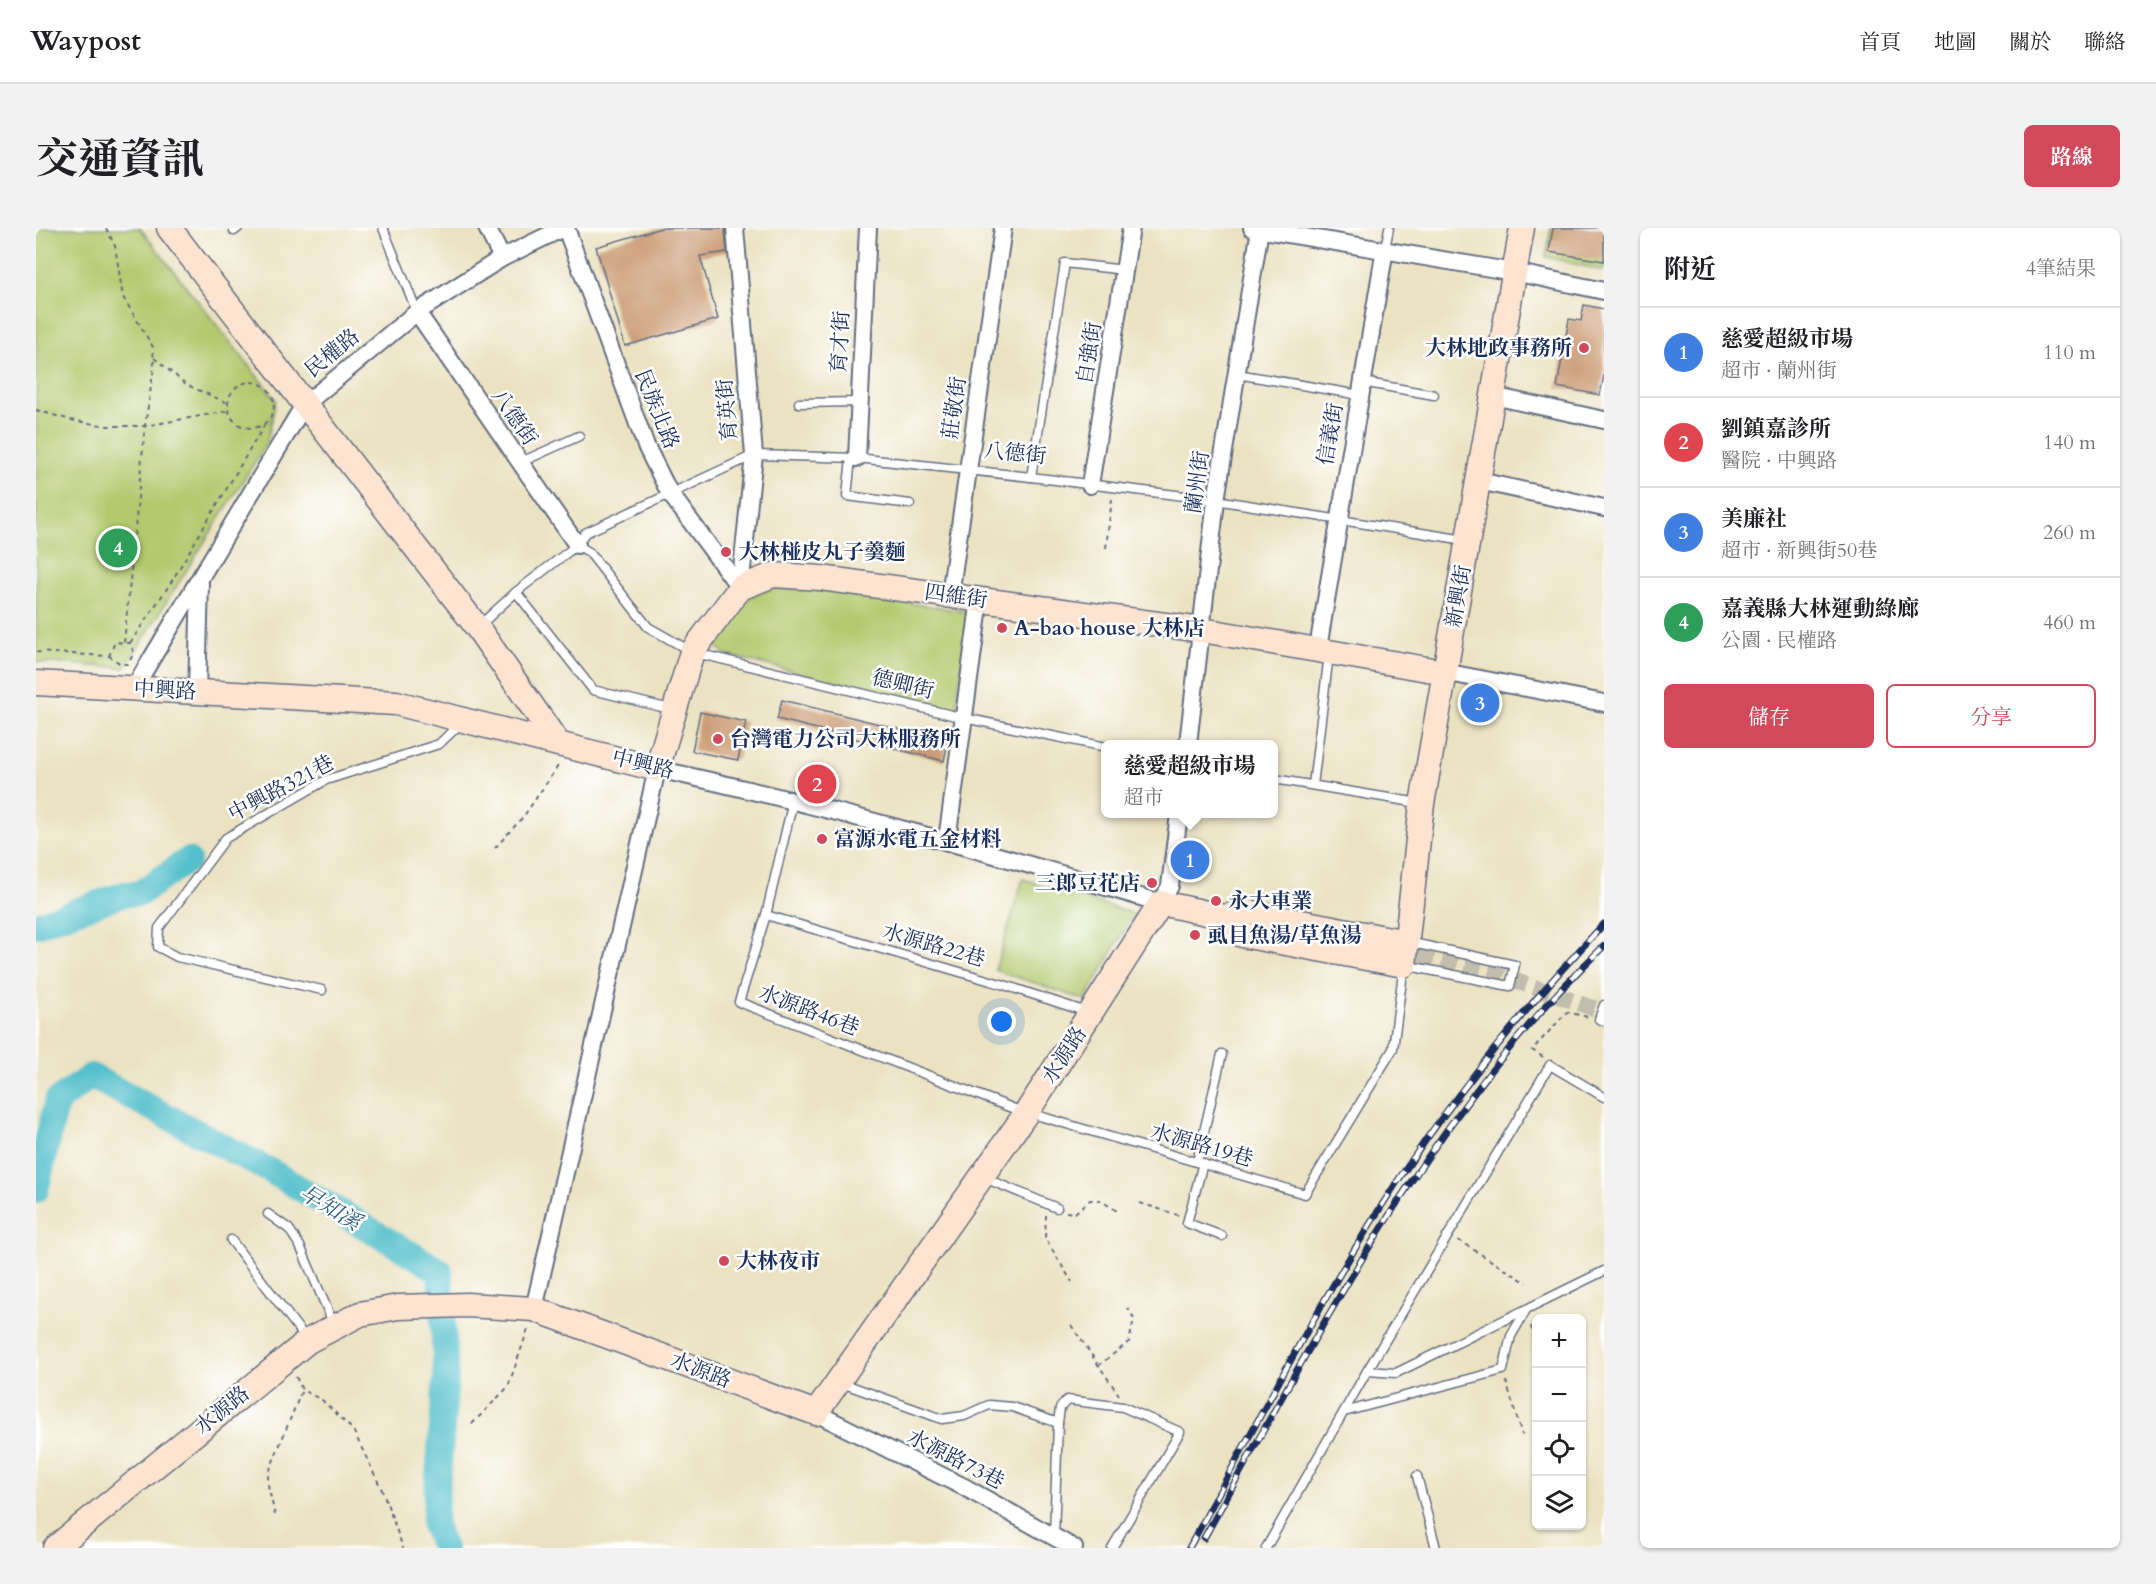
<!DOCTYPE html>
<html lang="zh-TW">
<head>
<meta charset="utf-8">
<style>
  :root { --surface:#fff; --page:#f2f2f2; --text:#202124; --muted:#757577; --line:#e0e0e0; --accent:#d1495b }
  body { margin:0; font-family:Cardo,"Noto Serif TC",serif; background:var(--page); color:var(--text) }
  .controls { position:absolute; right:18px; bottom:18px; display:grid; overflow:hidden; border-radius:9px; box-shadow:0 2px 4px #0004 }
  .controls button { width:54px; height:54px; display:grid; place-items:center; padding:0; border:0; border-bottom:2px solid var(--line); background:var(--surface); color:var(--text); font:30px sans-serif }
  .you { position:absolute; left:966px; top:794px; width:21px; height:21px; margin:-15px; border:4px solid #fff; border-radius:50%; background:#1a73e8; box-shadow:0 0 0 9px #1a73e833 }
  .badge { display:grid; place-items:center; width:39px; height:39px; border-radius:50%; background:var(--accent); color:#fff; font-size:20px; font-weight:700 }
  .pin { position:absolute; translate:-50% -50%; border:3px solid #fff; box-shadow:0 2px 6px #0006 }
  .popup { position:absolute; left:1065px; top:512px; width:177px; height:78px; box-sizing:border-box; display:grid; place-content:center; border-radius:9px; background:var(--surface); filter:drop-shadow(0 2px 4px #0005); font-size:20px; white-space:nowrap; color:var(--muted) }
  .popup b { font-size:22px; color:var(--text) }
  .popup::after { content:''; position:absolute; left:50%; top:100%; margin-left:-12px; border:12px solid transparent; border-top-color:var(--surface) }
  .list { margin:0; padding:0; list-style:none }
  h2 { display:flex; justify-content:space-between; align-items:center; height:78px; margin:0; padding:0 24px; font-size:26px }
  h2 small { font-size:20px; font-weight:400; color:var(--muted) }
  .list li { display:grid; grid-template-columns:39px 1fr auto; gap:18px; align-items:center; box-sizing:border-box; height:90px; padding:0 24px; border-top:2px solid var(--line) }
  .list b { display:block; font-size:22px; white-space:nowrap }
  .list p { margin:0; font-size:20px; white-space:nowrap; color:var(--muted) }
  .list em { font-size:20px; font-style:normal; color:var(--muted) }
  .actions { display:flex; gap:12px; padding:18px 24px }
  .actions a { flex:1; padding:14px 0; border:2px solid var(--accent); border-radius:9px; text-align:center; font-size:21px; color:var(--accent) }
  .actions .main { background:var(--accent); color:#fff }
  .icon { flex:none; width:33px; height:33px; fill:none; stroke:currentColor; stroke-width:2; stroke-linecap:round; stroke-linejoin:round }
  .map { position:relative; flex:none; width:1568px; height:1320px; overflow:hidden; border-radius:9px }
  header { display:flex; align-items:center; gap:36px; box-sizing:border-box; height:84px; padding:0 30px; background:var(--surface); border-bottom:2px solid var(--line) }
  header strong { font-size:28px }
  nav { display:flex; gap:33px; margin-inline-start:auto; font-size:21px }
  .intro { display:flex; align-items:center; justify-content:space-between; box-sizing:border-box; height:144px; padding:0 36px }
  h1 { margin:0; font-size:42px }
  .button { padding:15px 27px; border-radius:9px; background:var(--accent); color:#fff; font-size:21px; font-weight:700 }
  main { display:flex; gap:36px; padding:0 36px }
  aside { flex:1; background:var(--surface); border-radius:9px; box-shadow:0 2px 4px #0004 }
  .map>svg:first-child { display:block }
  .green { fill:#b3c96e; stroke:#677c66; stroke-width:1.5 }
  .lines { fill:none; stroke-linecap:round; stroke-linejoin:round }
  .river { stroke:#52bfcb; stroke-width:26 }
  .building { fill:#cb9b74 }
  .street-tunnel { stroke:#c1bead; stroke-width:16; stroke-dasharray:16 8; stroke-linecap:butt }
  .lane-casing { stroke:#646e81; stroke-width:11 }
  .street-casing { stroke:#646e81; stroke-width:20 }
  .secondary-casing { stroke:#646e81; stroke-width:27 }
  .path { stroke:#646e81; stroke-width:2; stroke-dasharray:4.5 4.5; stroke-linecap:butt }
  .lane { stroke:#fff; stroke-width:8 }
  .street { stroke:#fff; stroke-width:16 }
  .secondary { stroke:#fde4d1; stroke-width:24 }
  .rail-casing { stroke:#1b2f5e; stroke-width:7 }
  .rail { stroke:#fff; stroke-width:4.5; stroke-dasharray:14; stroke-linecap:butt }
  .poi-dot { fill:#d1495b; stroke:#fff; stroke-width:2 }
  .labels { text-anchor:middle; stroke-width:5; stroke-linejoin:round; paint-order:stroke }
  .street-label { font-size:21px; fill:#1b2f5e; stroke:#fff }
  .poi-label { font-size:21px; font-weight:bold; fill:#1b2f5e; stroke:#fff; text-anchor:start }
  .water-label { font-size:22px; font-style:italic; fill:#2e6184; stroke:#fff }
</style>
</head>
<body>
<header>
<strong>Waypost</strong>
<nav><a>首頁</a><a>地圖</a><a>關於</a><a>聯絡</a></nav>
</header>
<div class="intro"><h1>交通資訊</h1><a class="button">路線</a></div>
<main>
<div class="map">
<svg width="1568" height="1320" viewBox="0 0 1568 1320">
  <rect width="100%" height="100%" fill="#fff"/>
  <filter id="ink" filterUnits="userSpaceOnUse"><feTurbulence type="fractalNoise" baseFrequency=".0167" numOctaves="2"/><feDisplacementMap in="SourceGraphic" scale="12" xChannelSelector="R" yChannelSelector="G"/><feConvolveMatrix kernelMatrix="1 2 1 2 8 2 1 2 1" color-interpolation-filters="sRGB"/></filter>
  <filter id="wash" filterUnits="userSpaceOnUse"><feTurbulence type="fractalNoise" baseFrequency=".008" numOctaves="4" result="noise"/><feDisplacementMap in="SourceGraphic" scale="24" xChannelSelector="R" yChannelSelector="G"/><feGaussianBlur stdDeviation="1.35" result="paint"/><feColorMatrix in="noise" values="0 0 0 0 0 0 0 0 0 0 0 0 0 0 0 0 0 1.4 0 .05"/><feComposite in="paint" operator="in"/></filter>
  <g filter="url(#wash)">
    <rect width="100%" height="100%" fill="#ebe2c1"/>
    <g class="green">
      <polygon points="0,0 104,0 240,172 231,215 89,440 0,434"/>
      <polygon points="1515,0 1568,0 1568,43 1510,29"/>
      <polygon points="737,360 787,362 933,384 920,483 690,427 680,418 679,405 709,370"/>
      <polygon points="987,651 1098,686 1049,772 959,742"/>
    </g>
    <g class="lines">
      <g class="river">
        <polyline points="0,697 88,666 103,666 152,632"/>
        <polyline points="0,962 21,873 55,848 238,945 404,1043 410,1149 398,1297 408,1320"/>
      </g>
    </g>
    <g id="blocks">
      <g class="building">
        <polygon points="625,0 689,0 691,24 664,28 682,91 589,118 560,19"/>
        <polygon points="1517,0 1568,0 1568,33 1513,24"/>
        <polygon points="1548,77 1568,81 1568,147 1564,167 1521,159 1533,91 1545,93"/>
        <polygon points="746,472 912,513 908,533 741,491"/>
        <polygon points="664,484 710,494 702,532 656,523"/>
      </g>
    </g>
  </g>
  <g filter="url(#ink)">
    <use href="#blocks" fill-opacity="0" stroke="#646e81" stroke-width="1.5"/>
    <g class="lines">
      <polyline class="street-tunnel" points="1359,723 1455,744 1568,784"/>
      <g class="lane-casing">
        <g id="lane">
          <polyline points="347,0 381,84"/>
          <polyline points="198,3 202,0"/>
          <polyline points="1349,21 1353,0"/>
          <polyline points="1201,146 1324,167"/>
          <polyline points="1326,154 1398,167"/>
          <polyline points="763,175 824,174"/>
          <polyline points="815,230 811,268 874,276"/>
          <polyline points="483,235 543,208"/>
          <polyline points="995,249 1029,35 1088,42"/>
          <polyline points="541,317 553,324 612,399 656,424 928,490 1070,519"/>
          <polyline points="480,364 557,462 638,482"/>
          <polyline points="442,399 480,364 541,317 549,305 718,227 821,230 995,249 1180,272 1429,312"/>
          <polyline points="1238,551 1383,575"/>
          <polyline points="1277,557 1293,426"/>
          <polyline points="757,573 730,687 703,774 976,880 1269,966 1357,821 1368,737 1474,758 1479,737 1372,714"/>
          <polyline points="730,687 965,756 1051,784"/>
          <polyline points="286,762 141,729 122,719 123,700 190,610 290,552 403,516 424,496"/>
          <polyline points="1568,777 1563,791 1568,793"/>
          <polyline points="1161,934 1186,826"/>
          <polyline points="1167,935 1151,995 1186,1008"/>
          <polyline points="946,949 1021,980"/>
          <polyline points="232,986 253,1001 264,1018 298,1097"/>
          <polyline points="195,1012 271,1112"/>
          <polyline points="1331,1143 1360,1145 1568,1043"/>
          <polyline points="803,1154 906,1191 928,1188 953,1177 976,1179 1022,1195 1024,1180 1031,1172 1087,1179 1144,1204 1076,1320"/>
          <polyline points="1308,1184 1467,1142 1475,1108 1490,1082"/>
          <polyline points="1381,1248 1400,1320"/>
          <polyline points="1018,1308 1022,1195"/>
          <polyline points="1230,1320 1331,1143 1514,837 1568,869"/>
        </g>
      </g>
      <g class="street-casing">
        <g id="street">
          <polyline points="451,0 466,30"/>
          <polyline points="530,0 610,218 633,264 704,360"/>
          <polyline points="699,0 718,227 704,360"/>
          <polyline points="1216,0 1478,44 1568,63"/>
          <polyline points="381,84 541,317"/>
          <polyline points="1457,168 1568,192"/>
          <polyline points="821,230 832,0"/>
          <polyline points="1443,253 1568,280"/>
          <polyline points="1054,257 1095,0"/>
          <polyline points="914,367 967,0"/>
          <polyline points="1282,420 1349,21"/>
          <polyline points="1408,444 1568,475"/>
          <polyline points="98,460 268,177 381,84 466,30 527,0"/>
          <polyline points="161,463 164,355"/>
          <polyline points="1152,516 1180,272 1224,1"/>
          <polyline points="911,612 944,371"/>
          <path d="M498 1081 621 541C791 578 958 626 1125 675L1134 658 1143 586"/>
          <polyline points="780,1185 930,1260 1038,1320"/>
        </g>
      </g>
      <g class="secondary-casing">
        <g id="secondary">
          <polyline points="133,0 441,399 521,514"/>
          <polyline points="0,455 360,475 621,541 656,424 704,360 737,347 785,350 1166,402 1408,444"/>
          <polyline points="1189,689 1206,707 1368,737 1386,576 1486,0"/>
          <polyline points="19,1320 272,1113 324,1086 362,1079 431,1077 498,1081 780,1185 991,884 1125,675 1189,689 1208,683 1370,714"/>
        </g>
      </g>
      <g class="path">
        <polyline points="70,0 79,18 87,69 117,119 118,139 109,198 192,183"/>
        <polyline points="118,130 151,157 192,175"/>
        <circle cx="215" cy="177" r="23"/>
        <polyline points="0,182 35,192 71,198 109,198 88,415"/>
        <polyline points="1070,320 1076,271"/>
        <polyline points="94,415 134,356 229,196"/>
        <polyline points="0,424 73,428 85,436 92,436 98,425 94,415 79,414 73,428"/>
        <polyline points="459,620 488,588 524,535"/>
        <polyline points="1507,829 1496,822 1531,784 1552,789"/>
        <polyline points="1104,975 1142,987"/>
        <polyline points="1030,984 1039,985 1054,972 1064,972 1081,983"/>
        <polyline points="1010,987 1009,1010 1036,1054"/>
        <polyline points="1422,1012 1491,1055"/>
        <polyline points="1035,1097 1083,1167"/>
        <polyline points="1495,1098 1500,1119"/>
        <polyline points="1062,1138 1093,1114 1098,1091 1092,1080"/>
        <polyline points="260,1149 266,1162 286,1172 317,1202 347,1264 367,1320"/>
        <polyline points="1470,1153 1486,1207"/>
        <polyline points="436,1196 472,1159 492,1101"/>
        <polyline points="239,1287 232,1257 232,1246 266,1162"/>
      </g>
      <use href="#lane" class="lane"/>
      <use href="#street" class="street"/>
      <use href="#secondary" class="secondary"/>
      <g class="rail-casing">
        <g id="rail">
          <path d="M1168 1310C1283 1103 1395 883 1568 718"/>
          <path d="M1153 1320C1220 1197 1284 1071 1361 954 1422 862 1492 776 1568 696"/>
        </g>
      </g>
      <use href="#rail" class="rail"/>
    </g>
  </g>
  <g class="poi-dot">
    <circle cx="1548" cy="120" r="6"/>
    <circle cx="690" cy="324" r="6"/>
    <circle cx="966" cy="400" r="6"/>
    <circle cx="682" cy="511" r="6"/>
    <circle cx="786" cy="611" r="6"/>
    <circle cx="1116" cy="655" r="6"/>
    <circle cx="1180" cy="673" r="6"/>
    <circle cx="1159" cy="707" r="6"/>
    <circle cx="688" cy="1033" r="6"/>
  </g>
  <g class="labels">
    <g class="street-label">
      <text transform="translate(804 114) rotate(-87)" y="7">育才街</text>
      <text transform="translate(296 125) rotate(-39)" y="7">民權路</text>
      <text transform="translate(1053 125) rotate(-81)" y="7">自強街</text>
      <text transform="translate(918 180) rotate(-82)" y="7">莊敬街</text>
      <text transform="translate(621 181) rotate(68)" y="7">民族北路</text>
      <text transform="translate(691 182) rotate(-95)" y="7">育英街</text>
      <text transform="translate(479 189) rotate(56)" y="7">八德街</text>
      <text transform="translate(1294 206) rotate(-80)" y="7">信義街</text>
      <text transform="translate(979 225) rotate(6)" y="7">八德街</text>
      <text transform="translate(1161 254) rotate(-82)" y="7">蘭州街</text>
      <text transform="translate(920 368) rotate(8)" y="7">四維街</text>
      <text transform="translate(1422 368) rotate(-80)" y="7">新興街</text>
      <text transform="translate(867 456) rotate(14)" y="7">德卿街</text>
      <text transform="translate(129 462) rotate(3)" y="7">中興路</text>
      <text transform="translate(607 536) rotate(14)" y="7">中興路</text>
      <text transform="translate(245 560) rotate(-28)" y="7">中興路321巷</text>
      <text transform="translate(898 717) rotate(16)" y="7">水源路22巷</text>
      <text transform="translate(773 782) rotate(21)" y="7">水源路46巷</text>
      <text transform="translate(1028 827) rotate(-57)" y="7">水源路</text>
      <text transform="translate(1166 917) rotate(16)" y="7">水源路19巷</text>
      <text transform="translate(665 1142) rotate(21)" y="7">水源路</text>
      <text transform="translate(186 1182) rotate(-39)" y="7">水源路</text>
      <text transform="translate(920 1231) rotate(27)" y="7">水源路73巷</text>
    </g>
    <g class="poi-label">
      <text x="1536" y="127" text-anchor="end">大林地政事務所</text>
      <text x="702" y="331">大林椪皮丸子羹麵</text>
      <text x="978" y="407">A-bao house 大林店</text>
      <text x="694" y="518">台灣電力公司大林服務所</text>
      <text x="798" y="618">富源水電五金材料</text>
      <text x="1104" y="662" text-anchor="end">三郎豆花店</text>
      <text x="1192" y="680">永大車業</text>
      <text x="1171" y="714">虱目魚湯/草魚湯</text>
      <text x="700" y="1040">大林夜市</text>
    </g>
    <g class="water-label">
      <text transform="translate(295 979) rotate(31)" y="8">早知溪</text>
    </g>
  </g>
</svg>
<div class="controls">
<button>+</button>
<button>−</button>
<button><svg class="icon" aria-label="locate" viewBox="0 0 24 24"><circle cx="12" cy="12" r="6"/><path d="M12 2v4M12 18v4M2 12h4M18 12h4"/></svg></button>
<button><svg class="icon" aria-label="layers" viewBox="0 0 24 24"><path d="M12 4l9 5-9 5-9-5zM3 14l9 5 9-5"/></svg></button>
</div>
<div class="you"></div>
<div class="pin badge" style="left:1154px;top:632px;background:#3f7fe0">1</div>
<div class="popup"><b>慈愛超級市場</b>超市</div>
<div class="pin badge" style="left:781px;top:556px;background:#e0444e">2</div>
<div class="pin badge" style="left:1444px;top:475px;background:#3f7fe0">3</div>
<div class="pin badge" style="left:82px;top:320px;background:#2e9e5b">4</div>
</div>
<aside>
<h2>附近<small>4筆結果</small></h2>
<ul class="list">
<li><span class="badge" style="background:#3f7fe0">1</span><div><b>慈愛超級市場</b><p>超市 · 蘭州街</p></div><em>110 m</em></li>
<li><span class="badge" style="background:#e0444e">2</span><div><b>劉鎮嘉診所</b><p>醫院 · 中興路</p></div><em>140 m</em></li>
<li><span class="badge" style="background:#3f7fe0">3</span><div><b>美廉社</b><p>超市 · 新興街50巷</p></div><em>260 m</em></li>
<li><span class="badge" style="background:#2e9e5b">4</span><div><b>嘉義縣大林運動綠廊</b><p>公園 · 民權路</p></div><em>460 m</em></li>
</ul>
<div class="actions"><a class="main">儲存</a><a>分享</a></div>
</aside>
</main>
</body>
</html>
